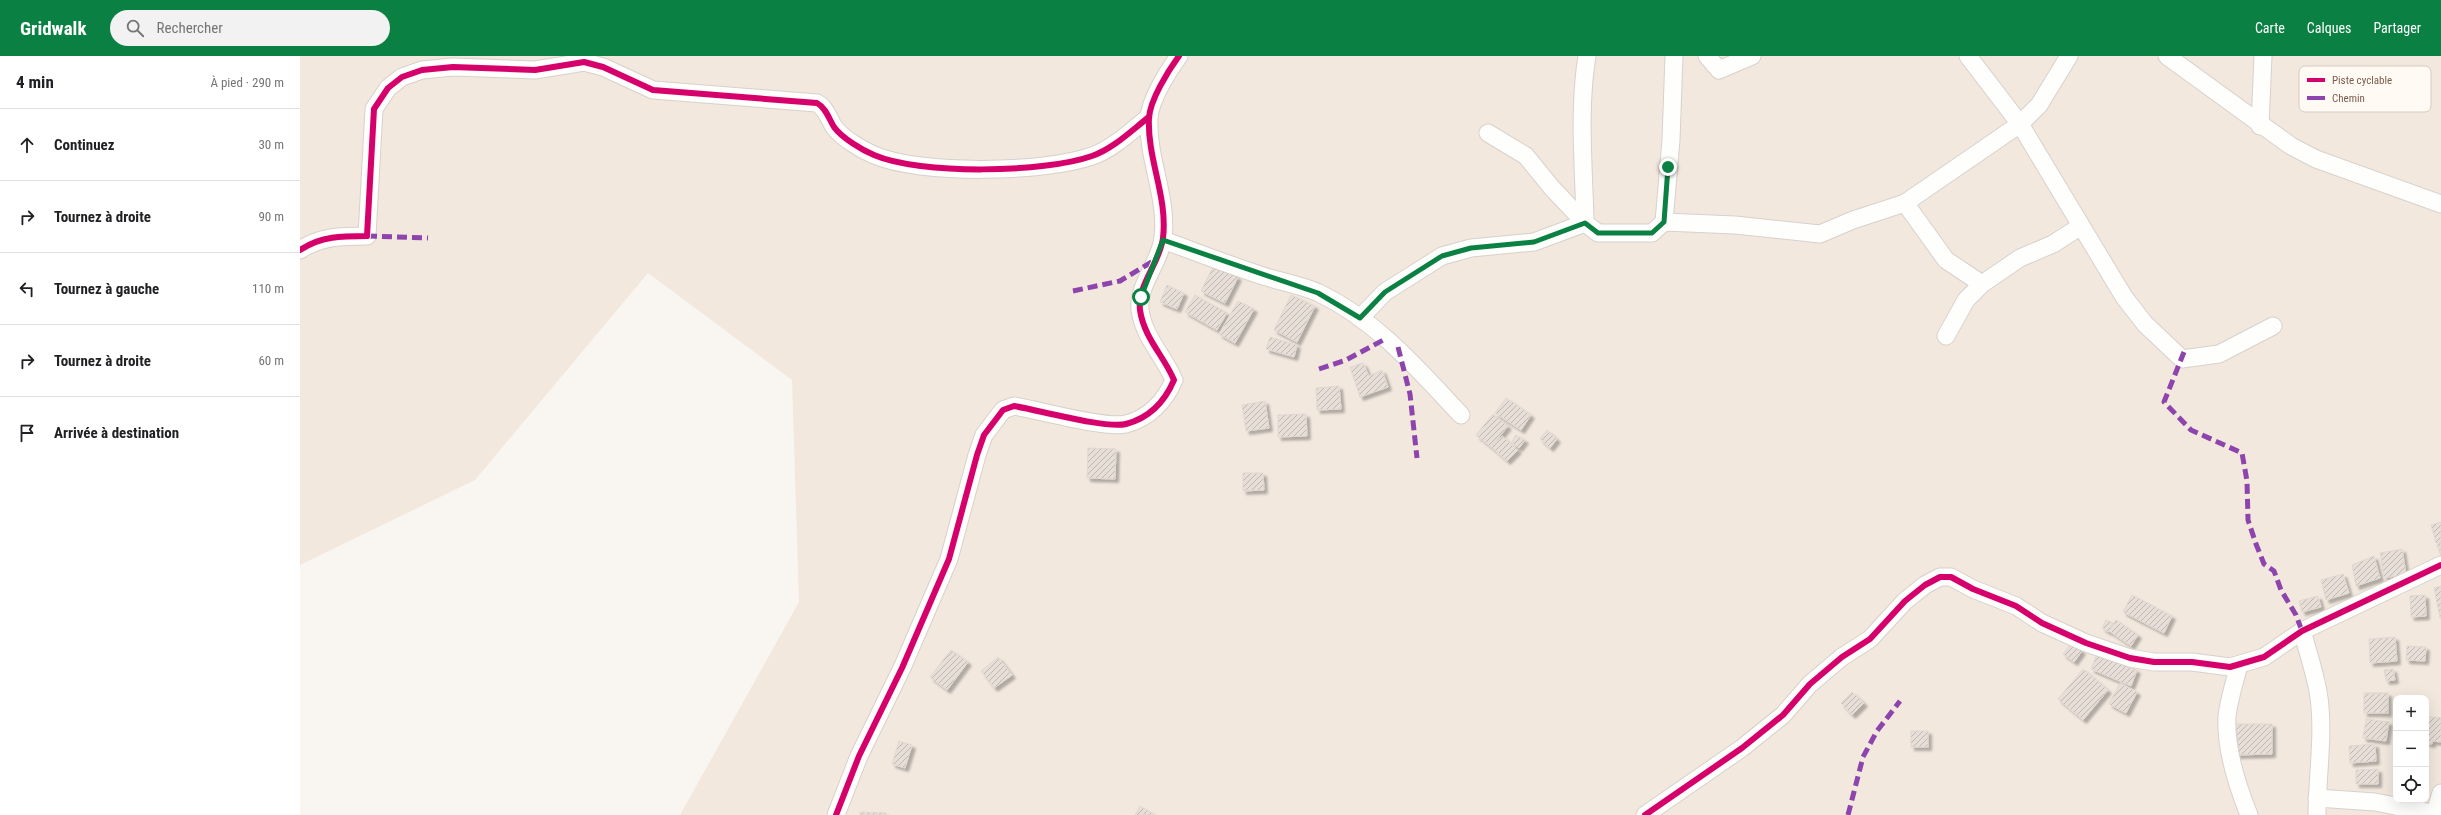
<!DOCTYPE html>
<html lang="fr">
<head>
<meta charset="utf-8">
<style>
  :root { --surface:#fff; --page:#f2f2f2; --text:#202124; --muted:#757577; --line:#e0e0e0; --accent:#0b8043 }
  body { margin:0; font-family:"Roboto Condensed",sans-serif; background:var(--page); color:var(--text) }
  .controls { position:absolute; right:12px; bottom:12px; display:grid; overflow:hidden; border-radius:8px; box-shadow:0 4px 16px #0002 }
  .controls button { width:36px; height:36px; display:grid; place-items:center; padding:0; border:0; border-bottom:1px solid var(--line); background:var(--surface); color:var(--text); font:20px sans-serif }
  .stop { position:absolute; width:12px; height:12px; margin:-9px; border:3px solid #0b8043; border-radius:50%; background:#fff }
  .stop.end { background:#0b8043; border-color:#fff; box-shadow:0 1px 4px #0008 }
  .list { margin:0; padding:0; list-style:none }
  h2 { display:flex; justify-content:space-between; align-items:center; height:52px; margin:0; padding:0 16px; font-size:17px }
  h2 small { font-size:13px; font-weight:400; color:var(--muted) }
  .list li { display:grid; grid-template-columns:26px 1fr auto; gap:12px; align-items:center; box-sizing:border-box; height:72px; padding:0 16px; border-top:1px solid var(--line) }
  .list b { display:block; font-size:15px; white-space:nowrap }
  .list em { font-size:13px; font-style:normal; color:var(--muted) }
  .icon { flex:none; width:22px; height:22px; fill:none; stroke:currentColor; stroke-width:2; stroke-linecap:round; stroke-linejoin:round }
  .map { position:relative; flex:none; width:2141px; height:759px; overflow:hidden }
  header { display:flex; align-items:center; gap:24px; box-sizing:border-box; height:56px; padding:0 20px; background:var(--accent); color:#fff }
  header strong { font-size:19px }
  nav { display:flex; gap:22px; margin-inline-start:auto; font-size:14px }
  .search { width:280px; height:36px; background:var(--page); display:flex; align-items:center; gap:10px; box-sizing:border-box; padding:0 14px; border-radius:22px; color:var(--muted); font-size:15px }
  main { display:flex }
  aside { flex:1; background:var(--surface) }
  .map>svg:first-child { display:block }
  .residential { fill:#f2e8de; fill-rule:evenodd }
  .building { fill:url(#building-hatch); stroke:#e2d8d2; filter:url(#shadow) }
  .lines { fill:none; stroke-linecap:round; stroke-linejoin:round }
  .minor-casing { stroke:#d7d1cb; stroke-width:19 }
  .minor { stroke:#fefefd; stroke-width:17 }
  .quiet { stroke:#8e44ad; stroke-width:5; stroke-dasharray:10 5; stroke-linecap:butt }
  .cycleway-casing { stroke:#fffaf3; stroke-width:8 }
  .cycleway { stroke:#d6006c; stroke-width:6 }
  .route { stroke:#0b8043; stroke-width:5 }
  .key { fill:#fffaf3; stroke:#d7cbc1; stroke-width:1 }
  .key-label { font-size:11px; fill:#7a5c4d }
</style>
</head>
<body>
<header>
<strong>Gridwalk</strong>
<div class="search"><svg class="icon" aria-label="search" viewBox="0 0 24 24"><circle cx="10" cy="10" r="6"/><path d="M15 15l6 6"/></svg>Rechercher</div>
<nav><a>Carte</a><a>Calques</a><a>Partager</a></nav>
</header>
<main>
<aside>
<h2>4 min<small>À pied · 290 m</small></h2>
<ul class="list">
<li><svg class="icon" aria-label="ahead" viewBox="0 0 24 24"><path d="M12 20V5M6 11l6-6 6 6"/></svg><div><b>Continuez</b></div><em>30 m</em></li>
<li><svg class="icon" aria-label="right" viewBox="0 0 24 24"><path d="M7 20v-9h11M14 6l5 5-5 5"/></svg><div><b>Tournez à droite</b></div><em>90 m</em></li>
<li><svg class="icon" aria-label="left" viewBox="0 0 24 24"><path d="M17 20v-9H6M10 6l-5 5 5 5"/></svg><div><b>Tournez à gauche</b></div><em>110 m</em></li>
<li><svg class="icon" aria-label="right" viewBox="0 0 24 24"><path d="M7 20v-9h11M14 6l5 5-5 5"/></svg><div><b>Tournez à droite</b></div><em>60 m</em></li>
<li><svg class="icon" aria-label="arrive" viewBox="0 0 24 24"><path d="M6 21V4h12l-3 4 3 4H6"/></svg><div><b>Arrivée à destination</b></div></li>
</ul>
</aside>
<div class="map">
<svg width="2141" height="759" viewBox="0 0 2141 759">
  <defs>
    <pattern id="building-hatch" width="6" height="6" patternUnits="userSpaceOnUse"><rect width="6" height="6" fill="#e6ded7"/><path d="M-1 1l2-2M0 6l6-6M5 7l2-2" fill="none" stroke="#bfb7b1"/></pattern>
    <filter id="shadow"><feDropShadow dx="3.5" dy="3.5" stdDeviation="1" flood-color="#0004"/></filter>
  </defs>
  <rect width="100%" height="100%" fill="#f9f5f0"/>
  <path class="residential" d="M0 0H2141V759H380L499 546 492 324 348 217 175 424 0 509ZM2096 642H2126V744H2096Z"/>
  <g class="building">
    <polygon points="914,209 938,221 925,247 901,235"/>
    <polygon points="867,229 884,237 877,253 860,246"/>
    <polygon points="895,239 927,257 917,274 885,256"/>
    <polygon points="991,239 1015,250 997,286 974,274"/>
    <polygon points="938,245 954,253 935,287 919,278"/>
    <polygon points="970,281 997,289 994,301 966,293"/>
    <polygon points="1063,307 1069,320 1082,314 1088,331 1060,341 1050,311"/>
    <polygon points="1039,330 1041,353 1017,354 1016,332"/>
    <polygon points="1206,342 1231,359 1221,374 1195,357"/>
    <polygon points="965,345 969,372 946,375 942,349"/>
    <polygon points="1006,358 1007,380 978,381 978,359"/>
    <polygon points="1193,358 1208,370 1191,391 1176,379"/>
    <polygon points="1247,374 1257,383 1250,392 1240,383"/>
    <polygon points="1216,379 1225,384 1219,392 1211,387"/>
    <polygon points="1202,380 1218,394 1207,405 1191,391"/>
    <polygon points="788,392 816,393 815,423 787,422"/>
    <polygon points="943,417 963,417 964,434 943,435"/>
    <polygon points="2141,466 2141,486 2136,487 2131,469"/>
    <polygon points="2141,487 2141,500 2137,489"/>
    <polygon points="2102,493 2106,518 2084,522 2080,497"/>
    <polygon points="2074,500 2080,522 2056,530 2052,509"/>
    <polygon points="2043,518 2049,537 2026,544 2021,524"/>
    <polygon points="2141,530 2141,562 2140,562 2134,532"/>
    <polygon points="1832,539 1872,560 1864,577 1823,556"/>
    <polygon points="2125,539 2126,560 2111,561 2110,540"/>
    <polygon points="2018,540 2021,551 2002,556 1999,545"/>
    <polygon points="1806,564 1813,567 1809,576 1802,572"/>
    <polygon points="1816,564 1838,579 1831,590 1809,575"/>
    <polygon points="2095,581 2097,605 2070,607 2069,583"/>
    <polygon points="1772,586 1782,595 1774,606 1763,598"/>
    <polygon points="2107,590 2126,591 2125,605 2106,604"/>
    <polygon points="651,594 668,606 647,634 630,621"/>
    <polygon points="1797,598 1837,614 1831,630 1791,613"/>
    <polygon points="698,601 712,619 694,632 681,615"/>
    <polygon points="1783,613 1808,634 1783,664 1758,643"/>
    <polygon points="2093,613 2095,624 2086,625 2084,614"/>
    <polygon points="1820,627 1837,636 1826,657 1809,648"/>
    <polygon points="1552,636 1564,647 1552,659 1541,647"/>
    <rect x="2064" y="637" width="24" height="20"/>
    <polygon points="2126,660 2141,662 2141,686 2132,685 2132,688 2126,687"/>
    <polygon points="2066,663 2089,666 2086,685 2063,682"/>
    <polygon points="1933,668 1972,668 1972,698 1936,699"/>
    <rect x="1611" y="675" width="17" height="16"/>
    <polygon points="599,685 612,689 605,712 592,708"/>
    <polygon points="2075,688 2076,705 2050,707 2049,690"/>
    <polygon points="2078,713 2078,728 2056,728 2056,714"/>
    <polygon points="840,750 855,759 835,759"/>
    <polygon points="560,756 586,757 586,759 560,759"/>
  </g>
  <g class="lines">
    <g class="minor-casing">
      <g id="minor">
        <polyline points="1407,0 1419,14 1452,0"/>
        <polyline points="1668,0 1720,68 1824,241 1845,268 1882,303 1919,298 1973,270"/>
        <polyline points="1867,0 1991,90 2016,103 2141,148"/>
        <polyline points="1960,70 1963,0"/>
        <polyline points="1188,77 1226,100 1252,132 1285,167"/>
        <polyline points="1605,147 1646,204 1682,228"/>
        <polyline points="1364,166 1371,84 1374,0"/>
        <path d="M1285 167C1284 112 1278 55 1287 0"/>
        <path d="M863 184C896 196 929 209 963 220 982 226 1001 229 1019 237 1077 265 1118 313 1161 359"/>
        <path d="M0 194C21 180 42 180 67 180L74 53 88 32 102 21 122 14 153 11 235 14 284 6 303 11 353 34 517 47C526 52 529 63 534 71 542 82 562 94 574 99 620 119 744 117 792 100 813 93 832 74 849 61"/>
        <polyline points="1060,262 1085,236 1142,200 1171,192 1234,186 1285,167 1298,177 1352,177 1364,166 1435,169 1520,178 1553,164 1605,147 1720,68 1739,49 1769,0"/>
        <polyline points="1646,280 1666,244 1682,228 1720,202 1753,188 1781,170"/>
        <path d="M2002 575C2008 595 2014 615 2018 635 2025 676 2017 718 2017 759"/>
        <path d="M1939 609C1935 625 1929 643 1927 660 1925 693 1937 729 1949 759"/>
        <polyline points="2017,742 2075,746 2141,759"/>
        <polyline points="2135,757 2141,737"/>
        <path d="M536 759 559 700 602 612 649 503 677 399 684 379 703 354 714 350C738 354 806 373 826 368 849 362 865 345 874 324 864 300 844 282 840 254 837 229 860 207 863 182 868 141 847 103 849 62 850 44 868 15 879 0"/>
        <polyline points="1345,759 1442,692 1483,659 1510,628 1542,601 1570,583 1605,545 1625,529 1640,521 1651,521 1673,533 1716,550 1742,567 1786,587 1830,602 1854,606 1892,606 1930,611 1964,601 2002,575 2141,509"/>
      </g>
    </g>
    <use href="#minor" class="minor"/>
    <g class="quiet">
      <polyline points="67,180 128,182"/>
      <polyline points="773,235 820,225 855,204"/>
      <polyline points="1098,291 1110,338 1117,402"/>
      <polyline points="1884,296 1864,346 1891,374 1942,397 1947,425 1948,464 1956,488 1964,508 1974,515 1981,534 1996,559 2002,575"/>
      <polyline points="1019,313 1046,304 1087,282"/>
      <polyline points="1548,759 1563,701 1577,675 1600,645"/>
    </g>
    <g class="cycleway-casing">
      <g id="cycleway">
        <path d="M0 194C21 180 42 180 67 180L74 53 88 32 102 21 122 14 153 11 235 14 284 6 303 11 353 34 517 47C526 52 529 63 534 71 542 82 562 94 574 99 620 119 744 117 792 100 813 93 832 74 849 61"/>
        <path d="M536 759 559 700 602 612 649 503 677 399 684 379 703 354 714 350C738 354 806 373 826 368 849 362 865 345 874 324 864 300 844 282 840 254 837 229 860 207 863 182 868 141 847 103 849 62 850 44 868 15 879 0"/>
        <polyline points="1345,759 1442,692 1483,659 1510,628 1542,601 1570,583 1605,545 1625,529 1640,521 1651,521 1673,533 1716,550 1742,567 1786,587 1830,602 1854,606 1892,606 1930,611 1964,601 2002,575 2141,509"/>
      </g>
    </g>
    <use href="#cycleway" class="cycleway"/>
  </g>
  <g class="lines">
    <polyline class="route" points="841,241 863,184 1018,237 1060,262 1085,236 1142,200 1171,192 1234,186 1285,167 1298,177 1352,177 1364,166 1368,111"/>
  </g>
  <rect x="1999" y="10" width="132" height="46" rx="6" class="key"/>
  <rect x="2007" y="22" width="18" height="4" fill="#d6006c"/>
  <rect x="2007" y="40" width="18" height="4" fill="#8e44ad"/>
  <g class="key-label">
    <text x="2032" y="28">Piste cyclable</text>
    <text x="2032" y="46">Chemin</text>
  </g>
</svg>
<div class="controls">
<button>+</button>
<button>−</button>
<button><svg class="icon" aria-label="locate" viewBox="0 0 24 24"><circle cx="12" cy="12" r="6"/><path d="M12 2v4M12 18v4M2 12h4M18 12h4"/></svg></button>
</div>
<div class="stop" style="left:841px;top:241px"></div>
<div class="stop end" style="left:1368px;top:111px"></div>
</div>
</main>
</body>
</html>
